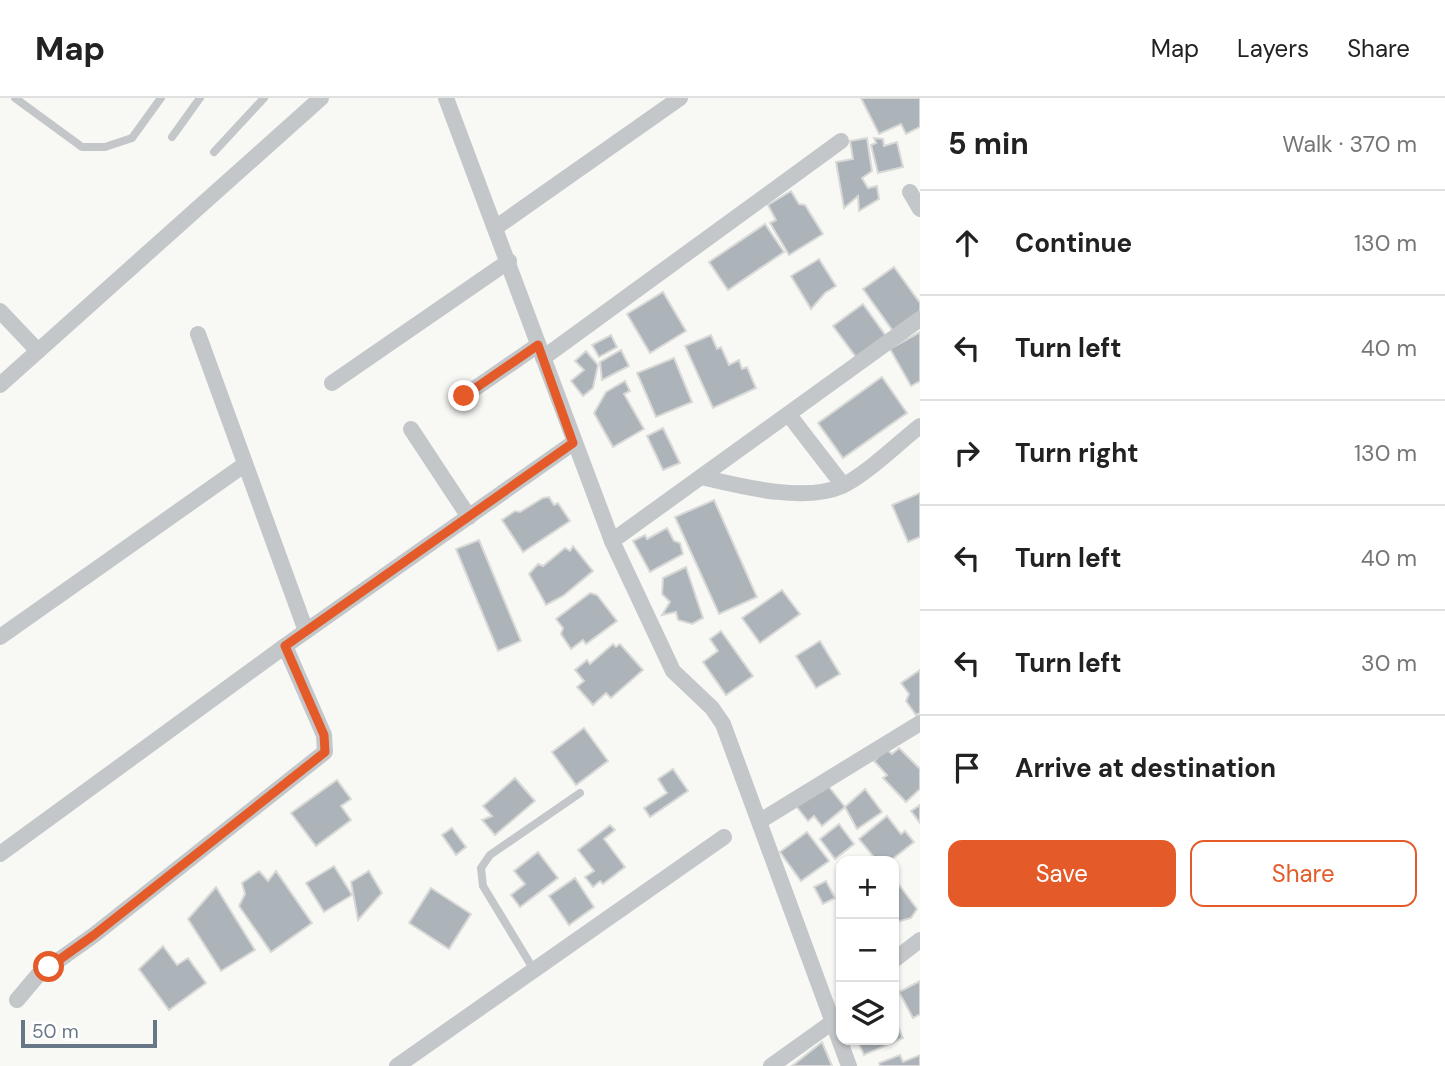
<!DOCTYPE html>
<html lang="en">
<head>
<meta charset="utf-8">
<style>
  :root { --surface:#fff; --page:#f6f6f6; --text:#222; --muted:#767676; --line:#e0e0e0; --accent:#e45b29 }
  body { margin:0; font-family:"DM Sans",sans-serif; background:var(--page); color:var(--text) }
  .controls { position:absolute; right:21px; bottom:21px; display:grid; overflow:hidden; border-radius:14px; box-shadow:0 2px 5px #0004 }
  .controls button { width:63px; height:63px; display:grid; place-items:center; padding:0; border:0; border-bottom:2px solid var(--line); background:var(--surface); color:var(--text); font:35px sans-serif }
  .scale { position:absolute; left:21px; bottom:18px; width:136px; box-sizing:border-box; padding-left:7px; border:4px solid #677786; border-top:0; font-size:19px; line-height:24px; white-space:nowrap; color:#677786; -webkit-text-stroke:5px #fff; paint-order:stroke }
  .stop { position:absolute; width:21px; height:21px; margin:-16px; border:5px solid #e45b29; border-radius:50%; background:#fff }
  .stop.end { background:#e45b29; border-color:#fff; box-shadow:0 2px 7px #0008 }
  .list { margin:0; padding:0; list-style:none }
  h2 { display:flex; justify-content:space-between; align-items:center; height:91px; margin:0; padding:0 28px; font-size:30px }
  h2 small { font-size:23px; font-weight:400; color:var(--muted) }
  .list li { display:grid; grid-template-columns:46px 1fr auto; gap:21px; align-items:center; box-sizing:border-box; height:105px; padding:0 28px; border-top:2px solid var(--line) }
  .list b { display:block; font-size:26px; white-space:nowrap }
  .list em { font-size:23px; font-style:normal; color:var(--muted) }
  .actions { display:flex; gap:14px; padding:21px 28px }
  .actions a { flex:1; padding:16px 0; border:2px solid var(--accent); border-radius:14px; text-align:center; font-size:24px; color:var(--accent) }
  .actions .main { background:var(--accent); color:#fff }
  .icon { flex:none; width:38px; height:38px; fill:none; stroke:currentColor; stroke-width:2; stroke-linecap:round; stroke-linejoin:round }
  .map { position:relative; flex:none; width:920px; height:968px; overflow:hidden }
  header { display:flex; align-items:center; gap:42px; box-sizing:border-box; height:98px; padding:0 35px; background:var(--surface); border-bottom:2px solid var(--line) }
  header strong { font-size:33px }
  nav { display:flex; gap:38px; margin-inline-start:auto; font-size:24px }
  main { display:flex }
  aside { flex:1; background:var(--surface) }
  .map>svg:first-child { display:block }
  .building { fill:#acb4ba; stroke:#d9d9d7; stroke-width:2 }
  .lines { fill:none; stroke-linecap:round; stroke-linejoin:round }
  .service { stroke:#c3c7ca; stroke-width:8 }
  .minor { stroke:#c3c7ca; stroke-width:16 }
  .route { stroke:#e45b29; stroke-width:9 }
</style>
</head>
<body>
<header>
<strong>Map</strong>
<nav><a>Map</a><a>Layers</a><a>Share</a></nav>
</header>
<main>
<div class="map">
<svg width="920" height="968" viewBox="0 0 920 968">
  <rect width="100%" height="100%" fill="#f8f8f5"/>
  <g class="building">
    <polygon points="861,0 920,0 920,29 906,36 901,26 879,36"/>
    <polygon points="867,40 872,73 862,80 868,90 877,88 879,101 859,113 858,98 844,110 836,64 853,61 850,43"/>
    <polygon points="874,40 883,41 884,48 897,44 903,69 878,75 871,47 876,45"/>
    <polygon points="791,93 799,106 805,107 823,136 789,157 770,125 776,122 768,107"/>
    <polygon points="765,126 784,154 728,192 709,164"/>
    <polygon points="819,161 836,188 825,195 811,211 791,178"/>
    <polygon points="894,169 920,205 920,213 893,233 863,191"/>
    <polygon points="663,194 686,233 650,255 627,216"/>
    <polygon points="863,206 886,238 856,259 833,228"/>
    <polygon points="920,234 920,283 911,288 890,251"/>
    <polygon points="611,237 617,249 599,259 592,247"/>
    <polygon points="711,237 717,251 721,249 729,267 739,262 742,271 747,269 756,290 713,310 685,248"/>
    <polygon points="621,252 629,268 602,282 600,264"/>
    <polygon points="586,253 598,267 593,290 583,298 571,283 584,272 575,263"/>
    <polygon points="674,260 692,304 656,319 637,275"/>
    <polygon points="882,279 907,315 843,360 818,325"/>
    <polygon points="625,283 630,293 624,296 644,331 613,349 594,315 606,294"/>
    <polygon points="663,330 680,365 663,372 647,338"/>
    <polygon points="920,395 920,439 908,444 892,407"/>
    <polygon points="549,399 554,407 558,405 570,423 523,454 502,422 515,413 520,414 543,400"/>
    <polygon points="714,402 757,499 719,516 675,419"/>
    <polygon points="667,430 674,443 680,445 683,456 650,474 633,443 645,437 647,441"/>
    <polygon points="479,442 521,543 498,553 456,451"/>
    <polygon points="573,448 593,473 563,498 546,507 529,476 538,466 543,468 565,450 570,453"/>
    <polygon points="686,469 703,520 692,526 678,522 676,514 662,517 670,504 662,496 663,480"/>
    <polygon points="782,492 800,516 760,545 742,520"/>
    <polygon points="590,495 597,497 617,523 586,546 583,542 571,551 561,536 563,530 556,521"/>
    <polygon points="721,533 753,578 726,597 703,564 718,553 710,541"/>
    <polygon points="820,543 840,576 816,590 796,558"/>
    <polygon points="613,546 616,549 620,546 643,572 611,600 606,595 593,607 577,589 584,583 575,572 587,562 590,566"/>
    <polygon points="920,572 920,615 916,617 906,603 909,596 901,585"/>
    <polygon points="584,630 608,663 576,687 552,654"/>
    <polygon points="899,650 920,671 920,691 906,704 883,680 887,677 874,663 886,651 892,656"/>
    <polygon points="673,671 688,693 650,719 644,710 667,695 658,681"/>
    <polygon points="515,680 535,703 495,737 482,722 492,718 483,708"/>
    <polygon points="337,682 351,701 341,708 351,722 316,748 291,715"/>
    <polygon points="825,684 845,709 822,728 814,718 808,723 796,708"/>
    <polygon points="865,691 882,714 857,731 845,709"/>
    <polygon points="920,707 920,725 911,713"/>
    <polygon points="887,718 901,736 905,733 914,744 890,763 877,763 859,741"/>
    <polygon points="839,726 854,746 835,761 820,741"/>
    <polygon points="610,727 615,732 604,741 625,769 603,786 600,783 593,789 585,779 594,773 578,752"/>
    <polygon points="452,730 466,749 456,757 442,737"/>
    <polygon points="807,734 829,763 801,783 780,754"/>
    <polygon points="538,754 558,780 520,809 511,797 525,786 514,773"/>
    <polygon points="334,768 352,797 324,814 306,785"/>
    <polygon points="259,773 268,783 276,773 312,825 271,854 239,808 245,796 242,785"/>
    <polygon points="369,773 382,795 358,822 351,784"/>
    <polygon points="575,780 594,809 569,827 549,798"/>
    <polygon points="894,780 917,811 911,820 894,825"/>
    <polygon points="826,783 835,800 823,806 814,789"/>
    <polygon points="216,789 255,852 221,873 188,821"/>
    <polygon points="431,790 471,816 449,851 409,825"/>
    <polygon points="163,848 177,867 188,860 206,885 169,912 139,871"/>
    <polygon points="920,883 920,916 913,920 899,894"/>
    <polygon points="894,919 903,940 864,957 857,942 894,942"/>
    <polygon points="822,944 832,968 792,968"/>
    <polygon points="900,957 903,964 920,957 920,968 880,968 879,965"/>
  </g>
  <g class="lines">
    <g class="service">
      <polyline points="15,0 82,49 105,49 132,40 161,0"/>
      <polyline points="172,39 200,0"/>
      <polyline points="214,54 264,0"/>
      <polyline points="534,872 483,788 481,770 490,757 580,695"/>
    </g>
    <g class="minor">
      <polyline points="446,0 612,443 673,573 712,610 723,626 849,968"/>
      <polyline points="910,94 920,111"/>
      <polyline points="495,130 680,0"/>
      <polyline points="0,213 38,253"/>
      <polyline points="198,236 306,533"/>
      <polyline points="543,260 841,43"/>
      <polyline points="332,285 509,163"/>
      <polyline points="0,287 321,0"/>
      <polyline points="464,298 538,247"/>
      <polyline points="789,317 843,387"/>
      <polyline points="411,331 469,419"/>
      <path d="M701 379C740 388 804 405 842 388 867 376 897 346 920 328"/>
      <polyline points="612,443 920,221"/>
      <polyline points="0,539 244,367"/>
      <polyline points="760,723 920,625"/>
      <polyline points="0,756 285,548 573,345"/>
      <polyline points="894,862 920,842"/>
      <polyline points="17,902 38,877 94,837 325,654 324,637 285,548"/>
      <polyline points="397,968 724,739"/>
      <polyline points="771,968 834,923"/>
    </g>
  </g>
  <g class="lines">
    <polyline class="route" points="49,869 94,837 325,654 324,637 285,548 573,345 538,247 464,298"/>
  </g>
</svg>
<div class="controls">
<button>+</button>
<button>−</button>
<button><svg class="icon" aria-label="layers" viewBox="0 0 24 24"><path d="M12 4l9 5-9 5-9-5zM3 14l9 5 9-5"/></svg></button>
</div>
<div class="scale">50 m</div>
<div class="stop" style="left:49px;top:869px"></div>
<div class="stop end" style="left:464px;top:298px"></div>
</div>
<aside>
<h2>5 min<small>Walk · 370 m</small></h2>
<ul class="list">
<li><svg class="icon" aria-label="ahead" viewBox="0 0 24 24"><path d="M12 20V5M6 11l6-6 6 6"/></svg><div><b>Continue</b></div><em>130 m</em></li>
<li><svg class="icon" aria-label="left" viewBox="0 0 24 24"><path d="M17 20v-9H6M10 6l-5 5 5 5"/></svg><div><b>Turn left</b></div><em>40 m</em></li>
<li><svg class="icon" aria-label="right" viewBox="0 0 24 24"><path d="M7 20v-9h11M14 6l5 5-5 5"/></svg><div><b>Turn right</b></div><em>130 m</em></li>
<li><svg class="icon" aria-label="left" viewBox="0 0 24 24"><path d="M17 20v-9H6M10 6l-5 5 5 5"/></svg><div><b>Turn left</b></div><em>40 m</em></li>
<li><svg class="icon" aria-label="left" viewBox="0 0 24 24"><path d="M17 20v-9H6M10 6l-5 5 5 5"/></svg><div><b>Turn left</b></div><em>30 m</em></li>
<li><svg class="icon" aria-label="arrive" viewBox="0 0 24 24"><path d="M6 21V4h12l-3 4 3 4H6"/></svg><div><b>Arrive at destination</b></div></li>
</ul>
<div class="actions"><a class="main">Save</a><a>Share</a></div>
</aside>
</main>
</body>
</html>
